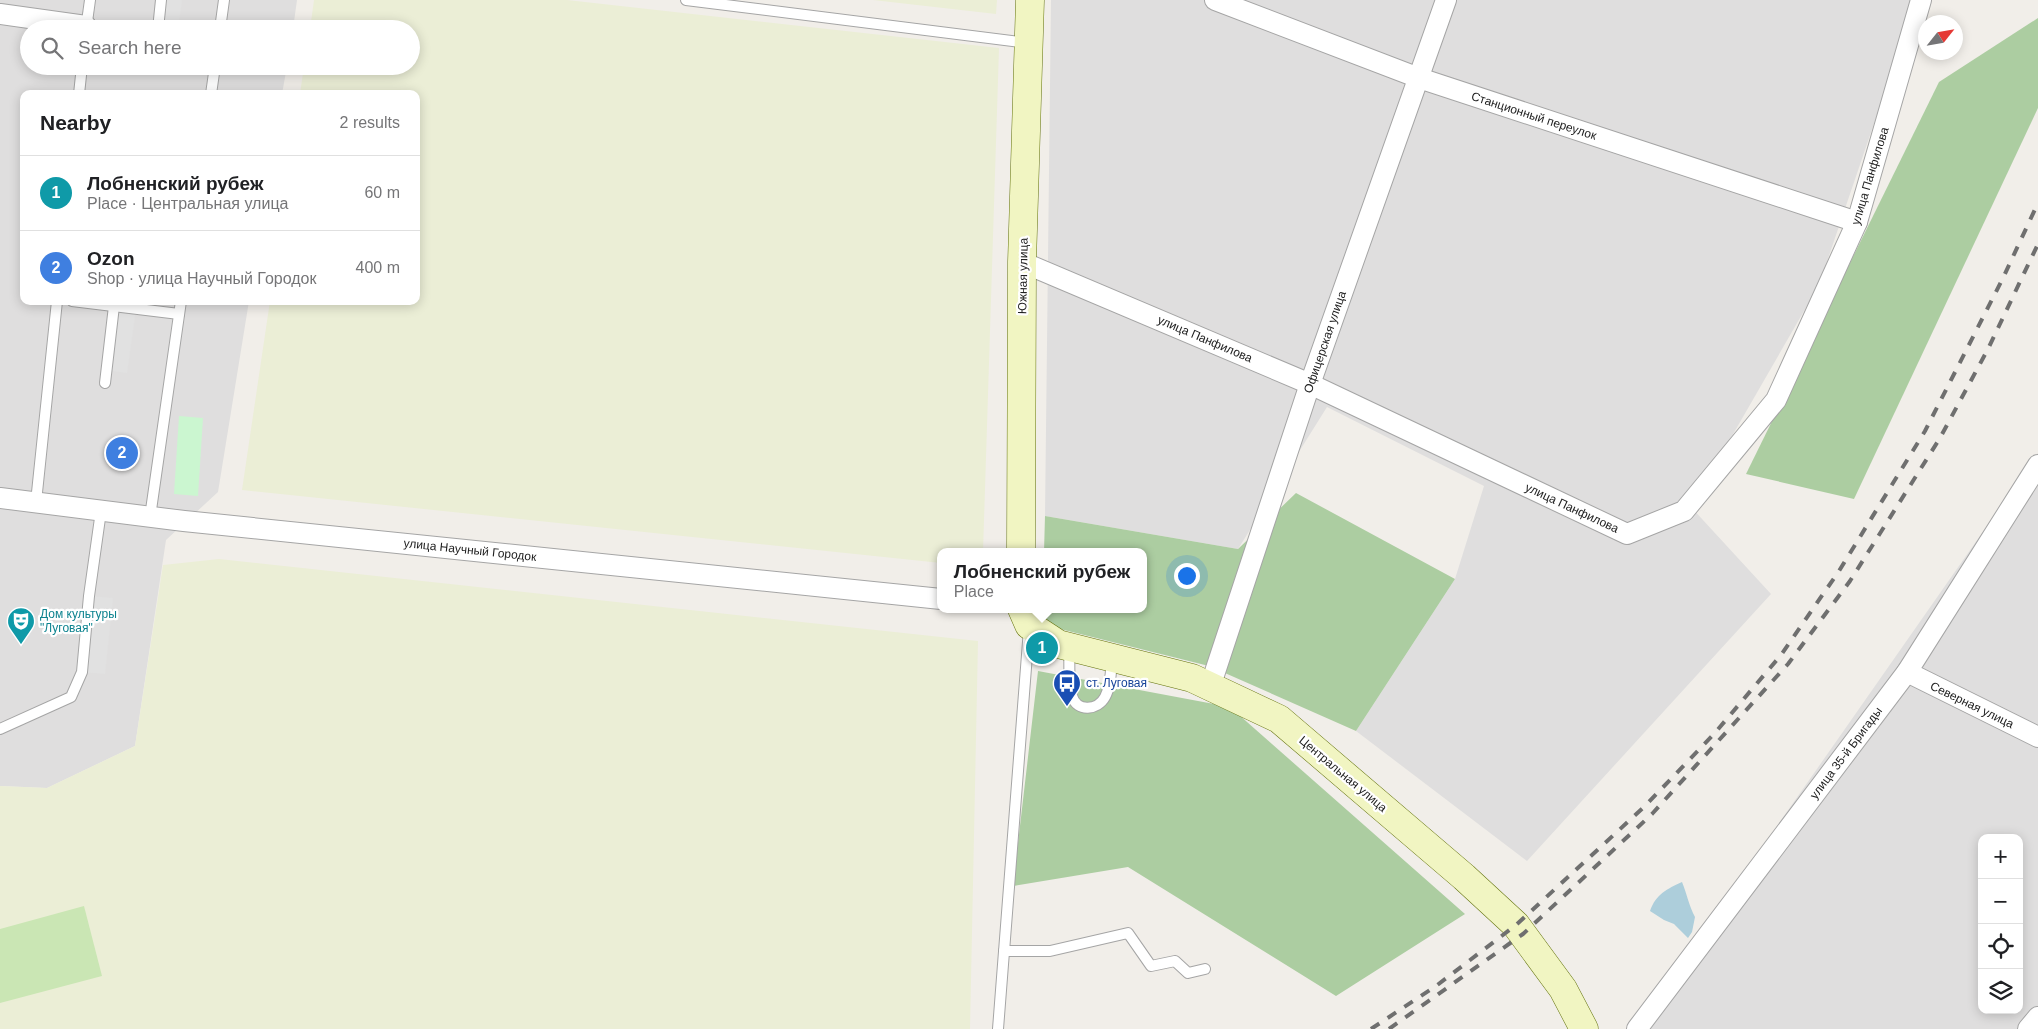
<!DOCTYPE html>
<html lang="en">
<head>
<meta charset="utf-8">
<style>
  :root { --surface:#fff; --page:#f6f6f6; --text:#202124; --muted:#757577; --line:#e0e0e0; --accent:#c21710 }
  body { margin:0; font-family:Helvetica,sans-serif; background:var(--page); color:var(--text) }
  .controls { position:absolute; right:15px; bottom:15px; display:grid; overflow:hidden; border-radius:10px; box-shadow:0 2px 12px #0003 }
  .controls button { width:45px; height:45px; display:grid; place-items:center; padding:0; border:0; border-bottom:1px solid var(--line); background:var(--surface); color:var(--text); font:25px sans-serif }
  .compass { position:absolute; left:1918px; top:15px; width:45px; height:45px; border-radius:50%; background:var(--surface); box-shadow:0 2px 12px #0003; rotate:59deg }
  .you { position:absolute; left:1186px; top:575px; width:18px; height:18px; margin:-12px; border:4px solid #fff; border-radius:50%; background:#1a73e8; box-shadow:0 0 0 8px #1a73e833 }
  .badge { display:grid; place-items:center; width:32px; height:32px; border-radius:50%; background:var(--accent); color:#fff; font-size:16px; font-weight:700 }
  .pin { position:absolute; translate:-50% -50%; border:2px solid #fff; box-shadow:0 1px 5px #0006 }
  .popup { position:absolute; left:937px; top:548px; width:210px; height:65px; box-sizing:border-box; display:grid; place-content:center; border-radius:10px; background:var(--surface); filter:drop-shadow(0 1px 4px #0005); font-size:16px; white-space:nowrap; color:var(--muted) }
  .popup b { font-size:19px; color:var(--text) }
  .popup::after { content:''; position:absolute; left:50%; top:100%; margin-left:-10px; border:10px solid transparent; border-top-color:var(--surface) }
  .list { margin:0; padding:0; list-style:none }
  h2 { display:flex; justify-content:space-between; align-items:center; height:65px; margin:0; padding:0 20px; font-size:21px }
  h2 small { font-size:16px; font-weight:400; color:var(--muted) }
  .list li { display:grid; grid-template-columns:32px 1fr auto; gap:15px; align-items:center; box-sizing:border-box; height:75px; padding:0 20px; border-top:1px solid var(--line) }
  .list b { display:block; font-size:19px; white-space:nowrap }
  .list p { margin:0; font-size:16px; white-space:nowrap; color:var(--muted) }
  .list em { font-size:16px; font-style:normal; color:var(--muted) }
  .icon { flex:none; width:28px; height:28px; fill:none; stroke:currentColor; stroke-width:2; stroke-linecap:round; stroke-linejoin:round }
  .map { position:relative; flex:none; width:2038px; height:1029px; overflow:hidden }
  .search { position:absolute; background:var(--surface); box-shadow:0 2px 12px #0003; left:20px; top:20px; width:400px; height:55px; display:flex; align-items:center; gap:12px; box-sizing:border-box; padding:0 18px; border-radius:28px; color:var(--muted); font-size:19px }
  .panel { position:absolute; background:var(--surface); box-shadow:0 2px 12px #0003; left:20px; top:90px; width:400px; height:215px; border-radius:10px }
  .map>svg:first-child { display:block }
  .residential { fill:#dfdede; fill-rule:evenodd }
  .farmland { fill:#ebeed6 }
  .grass { fill:#cae6b4 }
  .forest { fill:#accda1 }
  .park { fill:#cbf6d0 }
  .parking { fill:#e1e1e1 }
  .water { fill:#adcedb }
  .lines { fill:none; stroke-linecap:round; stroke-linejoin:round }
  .lane-casing { stroke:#a5a5a5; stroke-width:12 }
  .street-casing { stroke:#a5a5a5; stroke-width:22 }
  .secondary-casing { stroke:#64730e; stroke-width:29 }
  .lane { stroke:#fff; stroke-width:10 }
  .street { stroke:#fff; stroke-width:20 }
  .secondary { stroke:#f1f5c2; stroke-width:28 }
  .rail { stroke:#6f6f6f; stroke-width:4; stroke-dasharray:10 10; stroke-linecap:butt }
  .labels { text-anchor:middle; stroke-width:4.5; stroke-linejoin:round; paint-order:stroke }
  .street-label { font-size:12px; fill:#212121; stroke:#fff }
  .culture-label { font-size:12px; fill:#0d838f; stroke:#fff; text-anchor:start }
  .transit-label { font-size:12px; fill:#164399; stroke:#fff; text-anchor:start }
</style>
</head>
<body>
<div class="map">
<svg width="2038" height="1029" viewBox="0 0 2038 1029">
  <rect width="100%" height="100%" fill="#f1eee9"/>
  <g class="residential">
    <polygon points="0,0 297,0 293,29 29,29 29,66 287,66 282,94 24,94 24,301 249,301 218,492 166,540 135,746 47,788 0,786"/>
    <polygon points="1051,0 1916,0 1819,285 1691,507 1771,594 1527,861 1356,731 1455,579 1484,486 1327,407 1238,549 1045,516"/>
    <path d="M2038 453V1029H1635ZM1982 838H2019V1010H1982Z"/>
  </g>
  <g class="farmland">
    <polygon points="314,0 567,0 999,48 983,552 941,552 941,563 242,490 270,301 416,301 416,94 300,94 304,66 411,66 411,29 310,29"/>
    <polygon points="873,0 997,0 996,14"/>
    <polygon points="219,559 978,641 970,1029 0,1029 0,786 47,788 135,746 163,565"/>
  </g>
  <polygon class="grass" points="84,906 102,976 0,1003 0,929"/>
  <g class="forest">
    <polygon points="2038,18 2038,108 1854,499 1746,474 1939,82"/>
    <polygon points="1296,493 1455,579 1356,731 1209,666 1044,625 1044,609 1143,609 1143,552 1044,552 1045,516 1238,549"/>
    <polygon points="1038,671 1230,707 1465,914 1336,996 1128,867 1013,886"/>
  </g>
  <polygon class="park" points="179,416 203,418 198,496 174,494"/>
  <g class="parking">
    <polygon points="161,0 182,0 178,29 158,29"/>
    <polygon points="114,306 136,309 127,373 106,370"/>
    <polygon points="89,596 113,598 105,674 82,672"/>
  </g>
  <path class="water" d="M1682 882C1687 894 1689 906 1695 917L1692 932 1688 938 1674 924 1664 920 1650 911C1656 894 1667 889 1682 882Z"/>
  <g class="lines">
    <g class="lane-casing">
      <g id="lane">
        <polyline points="686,0 1028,43"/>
        <polyline points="86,29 90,0"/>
        <polyline points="158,29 161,0"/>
        <polyline points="220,29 224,0"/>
        <polyline points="153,67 153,66"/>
        <polyline points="79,94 82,66"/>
        <polyline points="211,94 215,66"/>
        <polyline points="72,301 179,314"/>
        <polyline points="105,383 114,306"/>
        <polyline points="36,502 57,301"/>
        <polyline points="150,517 181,301"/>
        <path d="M1069 649C1070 663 1068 684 1072 696 1077 713 1098 710 1105 697 1111 686 1111 670 1112 658"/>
        <polyline points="0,729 71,697 82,672 89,596 101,511"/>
        <polyline points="1004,951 1050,951 1128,933 1151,966 1175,961 1188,973 1205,969"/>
        <polyline points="998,1029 1029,629"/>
      </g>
    </g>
    <g class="street-casing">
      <g id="street">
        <polyline points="1215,0 1419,78 1857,222"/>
        <polyline points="0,14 86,26"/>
        <polyline points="1022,262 1310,384 1627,534 1684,511 1776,400 1857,222 1921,0"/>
        <polyline points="0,498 184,521 941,599"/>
        <polyline points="1907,672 2038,737"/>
        <polyline points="1210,687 1310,384 1446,0"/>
        <polyline points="1637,1029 1907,672 2038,465"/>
        <polyline points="2028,1029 2038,1017"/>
      </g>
    </g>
    <g class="secondary-casing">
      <g id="secondary">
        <polyline points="1021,552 1022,262 1030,0"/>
        <polyline points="1022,609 1029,625 1058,644 1192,678 1279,719 1464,877 1516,925 1563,989 1584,1029"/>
      </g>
    </g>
    <use href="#lane" class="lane"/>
    <use href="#street" class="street"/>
    <use href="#secondary" class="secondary"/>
    <g class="rail">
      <polyline points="1371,1029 1436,986 1516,925 1644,807 1714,734 1781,655 1839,571 1925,431 2003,278 2038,203"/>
      <polyline points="1389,1029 1523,934 1652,814 1788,664 1850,581 1940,438 1988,349 2038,244"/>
    </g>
  </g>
  <defs>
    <g id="theatre-pin" transform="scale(1.4375)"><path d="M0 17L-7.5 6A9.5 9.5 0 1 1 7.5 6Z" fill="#0f9aa8" stroke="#fff"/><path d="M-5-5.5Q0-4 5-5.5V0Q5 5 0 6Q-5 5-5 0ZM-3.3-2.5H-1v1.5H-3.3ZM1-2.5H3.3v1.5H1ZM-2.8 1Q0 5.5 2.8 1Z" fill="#fff"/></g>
    <g id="bus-pin" transform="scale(1.4375)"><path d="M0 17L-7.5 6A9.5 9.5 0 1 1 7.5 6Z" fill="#1a4fb4" stroke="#fff"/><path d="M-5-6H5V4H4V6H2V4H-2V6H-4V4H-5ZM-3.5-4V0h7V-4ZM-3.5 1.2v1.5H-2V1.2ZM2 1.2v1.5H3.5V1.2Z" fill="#fff"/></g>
  </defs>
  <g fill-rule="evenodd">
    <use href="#theatre-pin" x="21" y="621"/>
    <use href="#bus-pin" x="1067" y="683"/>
  </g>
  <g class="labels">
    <g class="street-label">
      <text transform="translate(1534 116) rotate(18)" y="4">Станционный переулок</text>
      <text transform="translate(1870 176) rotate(-73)" y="4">улица Панфилова</text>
      <text transform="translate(1023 276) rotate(-89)" y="4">Южная улица</text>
      <text transform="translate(1205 339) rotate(23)" y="4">улица Панфилова</text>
      <text transform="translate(1325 342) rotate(-71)" y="4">Офицерская улица</text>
      <text transform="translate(1572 508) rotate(25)" y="4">улица Панфилова</text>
      <text transform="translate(470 550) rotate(6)" y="4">улица Научный Городок</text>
      <text transform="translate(1972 705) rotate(26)" y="4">Северная улица</text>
      <text transform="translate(1846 753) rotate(-53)" y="4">улица 35-й Бригады</text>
      <text transform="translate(1343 774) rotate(40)" y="4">Центральная улица</text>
    </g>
    <g class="culture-label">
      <text x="40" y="618">Дом культуры<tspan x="40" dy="14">"Луговая"</tspan></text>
    </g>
    <g class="transit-label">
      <text x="1086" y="687">ст. Луговая</text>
    </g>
  </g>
</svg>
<div class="controls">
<button>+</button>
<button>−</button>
<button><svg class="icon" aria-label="locate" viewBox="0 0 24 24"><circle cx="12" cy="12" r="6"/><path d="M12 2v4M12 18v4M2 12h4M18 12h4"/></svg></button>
<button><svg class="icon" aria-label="layers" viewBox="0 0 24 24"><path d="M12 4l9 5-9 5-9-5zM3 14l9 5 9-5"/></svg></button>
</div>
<svg class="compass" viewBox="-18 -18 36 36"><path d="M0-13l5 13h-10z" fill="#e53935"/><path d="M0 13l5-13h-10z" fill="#757577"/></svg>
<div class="you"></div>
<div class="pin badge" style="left:1042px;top:648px;background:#0f9aa8">1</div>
<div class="popup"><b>Лобненский рубеж</b>Place</div>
<div class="pin badge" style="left:122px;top:453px;background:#3f7fe0">2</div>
<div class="search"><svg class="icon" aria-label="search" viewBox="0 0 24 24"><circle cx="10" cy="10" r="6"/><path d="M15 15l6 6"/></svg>Search here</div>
<section class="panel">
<h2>Nearby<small>2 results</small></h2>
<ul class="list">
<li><span class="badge" style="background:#0f9aa8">1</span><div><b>Лобненский рубеж</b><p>Place · Центральная улица</p></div><em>60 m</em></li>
<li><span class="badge" style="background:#3f7fe0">2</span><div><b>Ozon</b><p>Shop · улица Научный Городок</p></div><em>400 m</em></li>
</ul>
</section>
</div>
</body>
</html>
